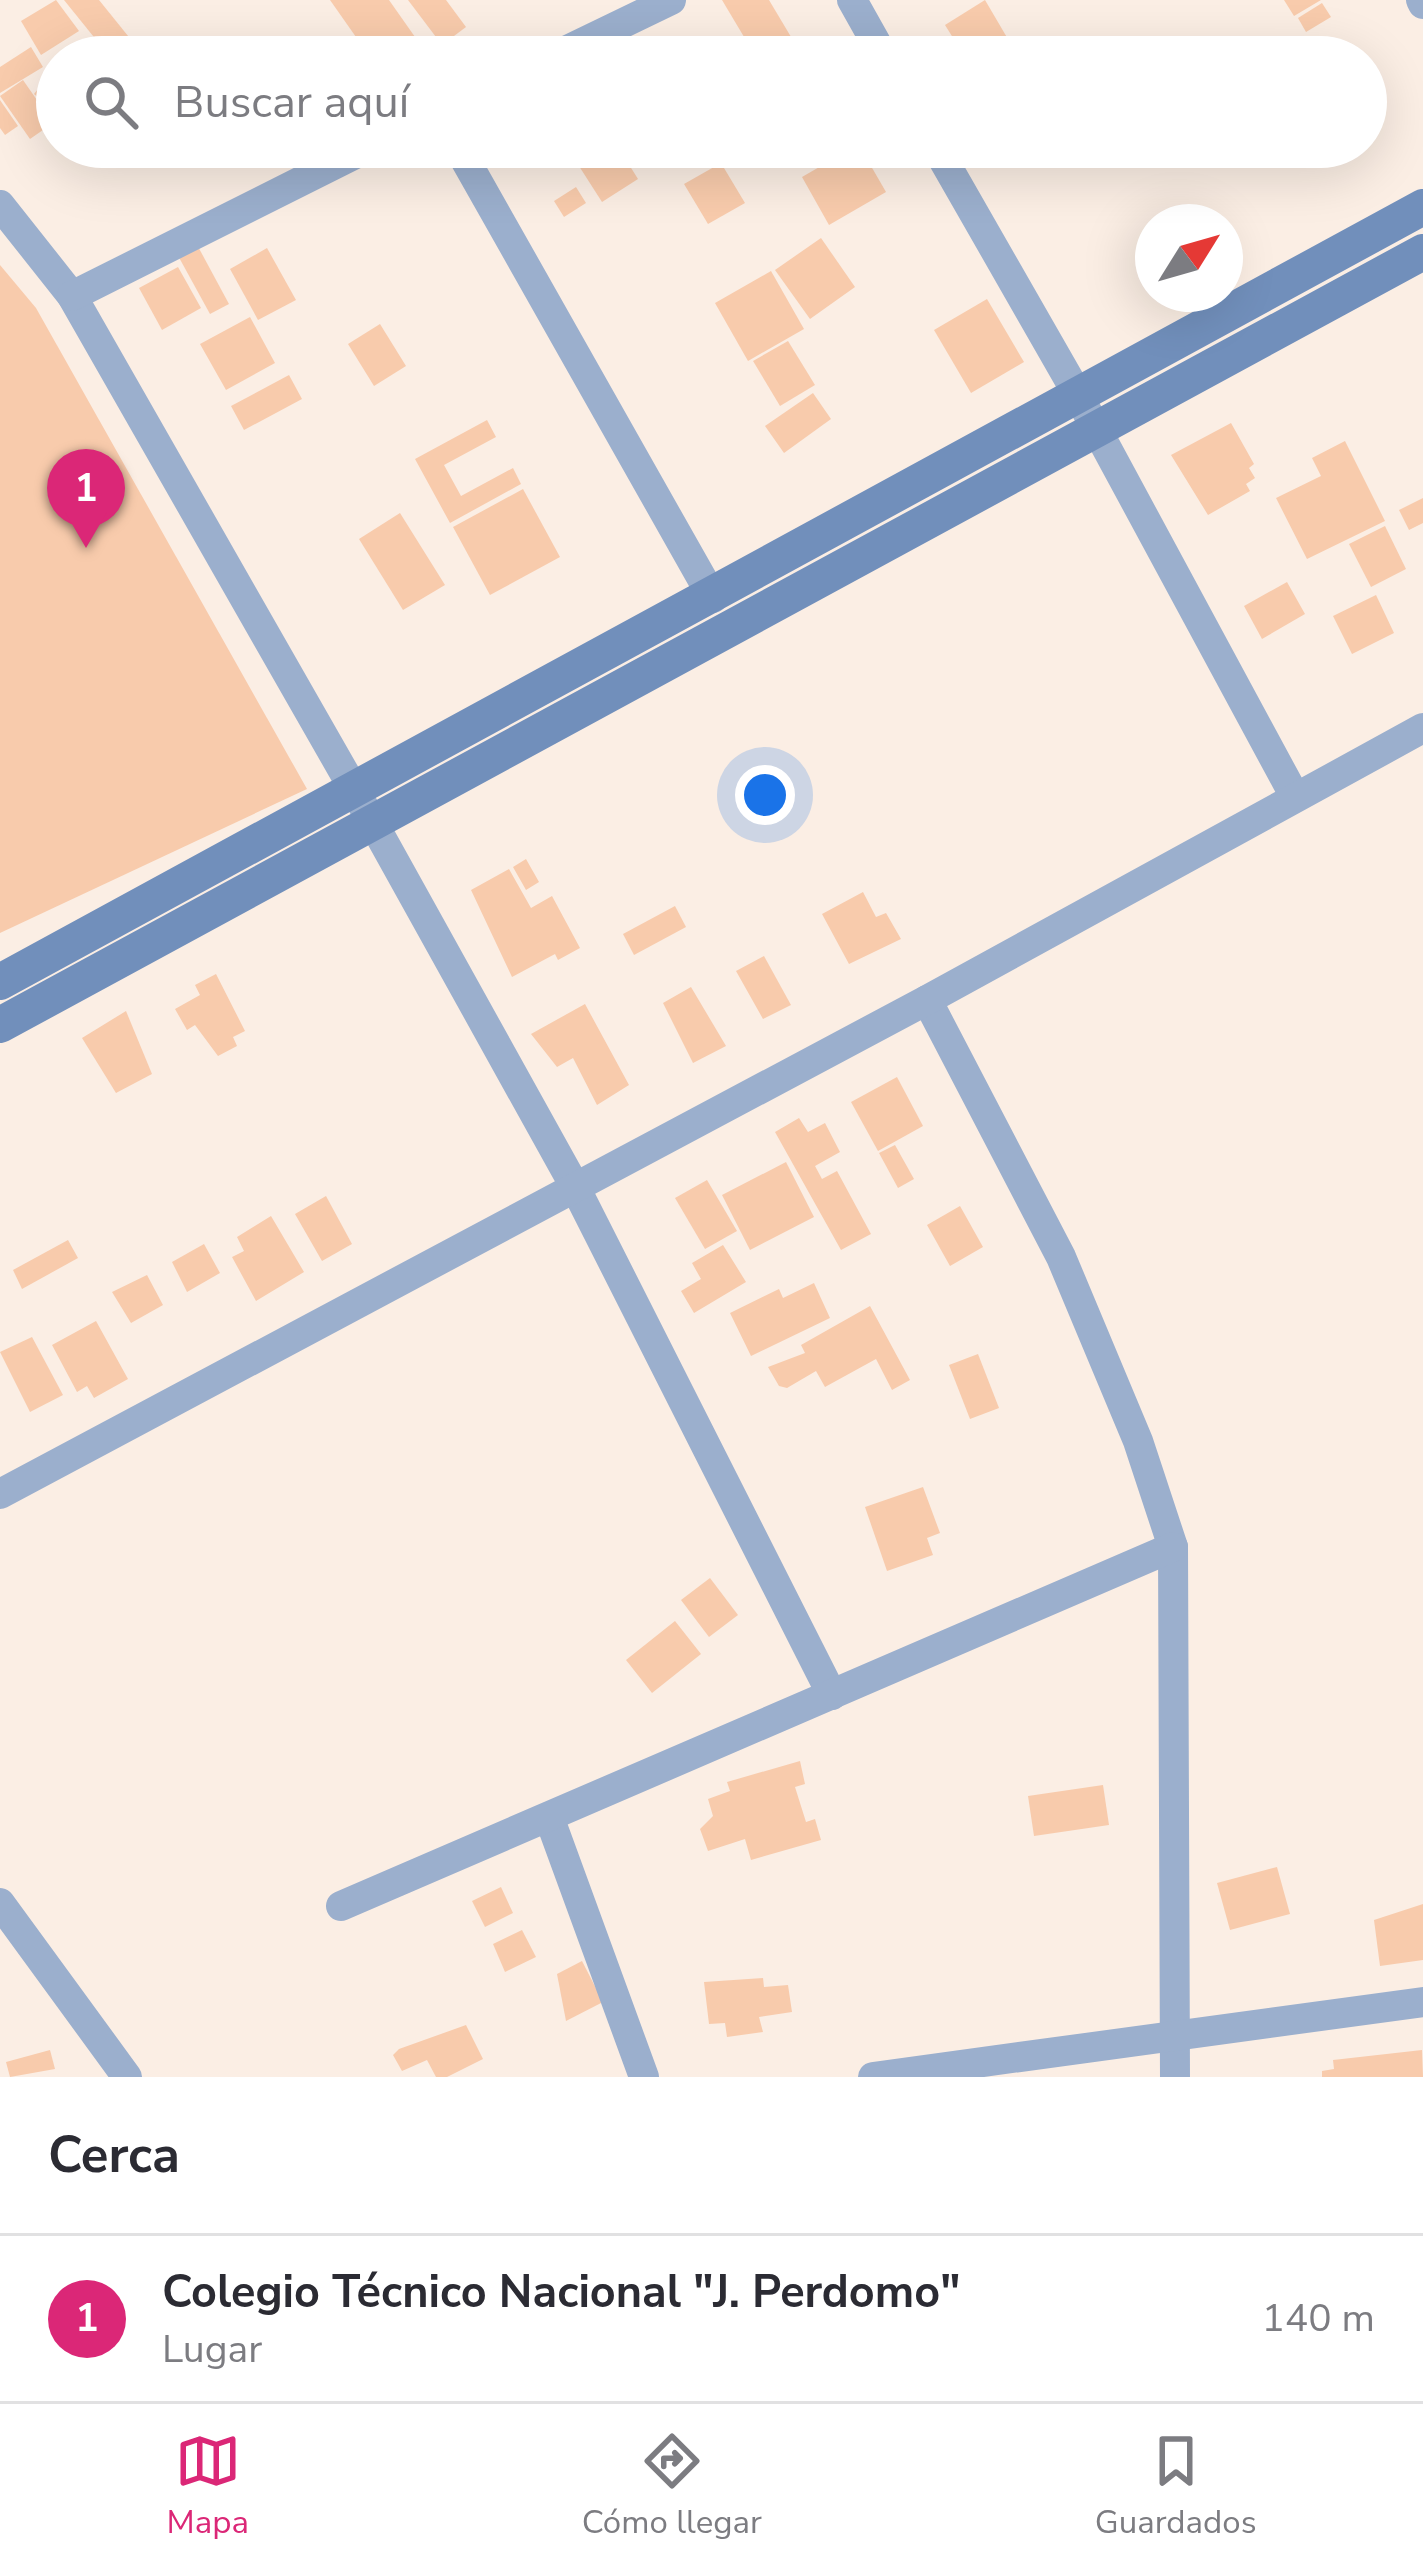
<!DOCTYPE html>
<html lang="es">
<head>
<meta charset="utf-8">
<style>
  :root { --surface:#fff; --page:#f7f7f7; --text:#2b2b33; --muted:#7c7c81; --line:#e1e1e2; --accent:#db2777 }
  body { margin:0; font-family:"Nunito Sans",sans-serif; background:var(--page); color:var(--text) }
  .compass { position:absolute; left:1135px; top:204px; width:108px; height:108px; border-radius:50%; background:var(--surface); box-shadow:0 12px 48px #0002; rotate:53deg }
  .you { position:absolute; left:765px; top:795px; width:42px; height:42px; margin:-30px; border:9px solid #fff; border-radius:50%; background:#1a73e8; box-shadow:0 0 0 18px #1a73e833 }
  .badge { display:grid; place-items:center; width:78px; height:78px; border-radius:50%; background:var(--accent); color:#fff; font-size:39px; font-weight:700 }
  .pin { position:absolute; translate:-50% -99px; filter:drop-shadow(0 3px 6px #0008) }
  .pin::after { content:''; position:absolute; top:63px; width:42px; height:36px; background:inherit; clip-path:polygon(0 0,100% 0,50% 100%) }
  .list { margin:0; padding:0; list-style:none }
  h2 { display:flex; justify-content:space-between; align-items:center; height:156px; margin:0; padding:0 48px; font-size:51px }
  h2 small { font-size:39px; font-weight:400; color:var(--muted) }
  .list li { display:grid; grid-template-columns:78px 1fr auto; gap:36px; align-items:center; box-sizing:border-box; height:168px; padding:0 48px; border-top:3px solid var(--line) }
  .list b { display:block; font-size:45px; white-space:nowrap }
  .list p { margin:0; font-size:39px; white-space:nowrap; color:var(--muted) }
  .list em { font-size:39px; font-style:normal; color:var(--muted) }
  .icon { flex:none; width:66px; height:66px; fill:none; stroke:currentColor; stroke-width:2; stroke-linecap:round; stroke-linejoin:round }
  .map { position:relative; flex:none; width:1423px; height:2077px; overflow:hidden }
  .search { position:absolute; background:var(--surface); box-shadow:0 12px 48px #0002; left:36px; right:36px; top:36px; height:132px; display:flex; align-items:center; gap:30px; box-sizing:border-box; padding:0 42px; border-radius:66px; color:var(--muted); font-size:45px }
  .sheet { height:324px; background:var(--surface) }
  nav { display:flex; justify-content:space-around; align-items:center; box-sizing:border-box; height:168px; border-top:3px solid var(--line); background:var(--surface); font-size:33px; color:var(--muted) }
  nav a { display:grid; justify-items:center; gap:6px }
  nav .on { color:var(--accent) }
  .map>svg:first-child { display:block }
  .building { fill:#f8cbac }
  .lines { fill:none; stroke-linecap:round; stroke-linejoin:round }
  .street { stroke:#9bafcd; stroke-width:30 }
  .secondary { stroke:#718fbb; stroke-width:36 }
</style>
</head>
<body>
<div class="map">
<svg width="1423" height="2077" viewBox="0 0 1423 2077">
  <rect width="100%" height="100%" fill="#fbeee4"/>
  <g class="building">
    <polygon points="56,0 79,31 41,55 21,21"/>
    <polygon points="64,0 99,0 145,57 110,57"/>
    <polygon points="330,0 389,0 415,37 387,57 370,57"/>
    <polygon points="408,0 446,0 466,27 442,45"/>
    <polygon points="722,0 769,0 803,57 756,57"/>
    <polygon points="985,0 1012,46 994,57 965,57 945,25"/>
    <polygon points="1284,0 1321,0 1294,16"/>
    <polygon points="1322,3 1331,17 1306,32 1298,18"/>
    <polygon points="76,42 94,57 63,57"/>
    <polygon points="31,47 43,67 0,93 0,67"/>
    <polygon points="57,66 57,113 34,94"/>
    <polygon points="23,80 53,123 30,139 0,96"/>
    <polygon points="0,100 18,126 5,135 0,128"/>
    <polygon points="579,147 618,147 638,179 602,202 570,152"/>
    <polygon points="744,147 789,147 755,167"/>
    <polygon points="854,147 860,147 886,192 829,225 802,177"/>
    <polygon points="721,163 745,203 708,224 684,184"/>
    <polygon points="576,187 586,203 564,217 554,201"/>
    <polygon points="821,238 855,287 810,319 775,270"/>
    <polygon points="195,241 229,304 210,314 176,252"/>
    <polygon points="267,248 296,300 258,320 230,269"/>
    <polygon points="0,265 36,308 307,789 0,933"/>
    <polygon points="178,267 201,308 162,330 139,288"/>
    <polygon points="771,271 804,329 748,361 715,303"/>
    <polygon points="987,299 1024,362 971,393 934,330"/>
    <polygon points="250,317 275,363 226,390 200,344"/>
    <polygon points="380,324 406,366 374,386 348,344"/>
    <polygon points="788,341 815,385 780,406 753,361"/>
    <polygon points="289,375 302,399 244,430 231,406"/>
    <polygon points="813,393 831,419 784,453 765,426"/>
    <polygon points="487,420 496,437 444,465 461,496 513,468 521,484 450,523 415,459"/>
    <polygon points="1231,423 1254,464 1249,468 1255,478 1246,484 1250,491 1208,515 1171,455"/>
    <polygon points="1345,441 1385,521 1307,559 1276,498 1321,476 1312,458"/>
    <polygon points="523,489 560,557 490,595 453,527"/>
    <polygon points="1423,498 1423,523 1409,530 1399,510"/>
    <polygon points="400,513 445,585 403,610 359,539"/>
    <polygon points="1385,526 1406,569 1371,587 1349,544"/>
    <polygon points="1287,582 1305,614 1262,639 1244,606"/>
    <polygon points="1376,595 1394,633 1352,654 1333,616"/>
    <polygon points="526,859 539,882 526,890 513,867"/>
    <polygon points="509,869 531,908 552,896 580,948 558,960 555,954 512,977 471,890"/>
    <polygon points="863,892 876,917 886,913 901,939 849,964 822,914"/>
    <polygon points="675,906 686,927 634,955 623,934"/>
    <polygon points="764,956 791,1005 763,1019 736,971"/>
    <polygon points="216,974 245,1031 233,1037 237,1046 218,1056 195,1025 187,1030 175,1009 200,995 195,985"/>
    <polygon points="691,987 726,1046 693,1063 663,1003"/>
    <polygon points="585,1004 629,1085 597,1105 573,1058 557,1067 531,1034"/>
    <polygon points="126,1011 152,1074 116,1093 82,1038"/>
    <polygon points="897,1077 923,1126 878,1151 851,1102"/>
    <polygon points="799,1118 808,1132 825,1123 840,1152 815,1166 822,1179 837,1171 871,1234 841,1250 775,1132"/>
    <polygon points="895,1145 914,1179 898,1188 879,1153"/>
    <polygon points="786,1162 814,1217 750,1250 722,1195"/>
    <polygon points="707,1180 737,1231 705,1249 675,1198"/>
    <polygon points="326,1196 352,1244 322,1261 295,1214"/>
    <polygon points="960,1206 983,1247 950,1266 927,1225"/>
    <polygon points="271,1216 304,1272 256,1301 232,1257 244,1251 237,1237"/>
    <polygon points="68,1240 78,1258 22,1289 13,1270"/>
    <polygon points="204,1244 220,1273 187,1292 172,1262"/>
    <polygon points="723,1245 746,1282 694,1313 681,1291 701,1279 692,1263"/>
    <polygon points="147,1275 163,1305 131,1323 112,1292"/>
    <polygon points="814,1283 830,1318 751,1356 730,1313 779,1289 783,1298"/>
    <polygon points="870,1306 910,1380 892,1390 876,1359 825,1387 816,1371 787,1388 779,1386 768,1367 805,1353 801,1345"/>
    <polygon points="96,1321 128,1379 94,1398 87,1386 77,1392 52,1345"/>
    <polygon points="32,1337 63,1395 30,1412 0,1352"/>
    <polygon points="978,1354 999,1408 970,1419 949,1365"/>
    <polygon points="923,1487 940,1533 927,1538 933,1555 887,1571 865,1507"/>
    <polygon points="710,1578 738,1615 709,1637 681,1600"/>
    <polygon points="675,1621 701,1654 652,1693 626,1660"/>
    <polygon points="800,1761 805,1784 795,1787 806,1822 815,1819 821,1840 751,1860 745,1839 708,1851 700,1829 713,1816 708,1799 730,1791 727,1782"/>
    <polygon points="1103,1785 1109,1825 1034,1836 1028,1796"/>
    <polygon points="1277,1867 1290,1914 1230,1930 1217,1883"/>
    <polygon points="501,1887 513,1913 485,1927 472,1901"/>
    <polygon points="1423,1904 1423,1960 1380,1966 1374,1920"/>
    <polygon points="522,1930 536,1957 505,1972 493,1944"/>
    <polygon points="582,1961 603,2002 566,2021 557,1974"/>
    <polygon points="763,1978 764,1987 788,1985 792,2012 759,2017 763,2032 727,2037 725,2023 709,2024 704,1982"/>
    <polygon points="466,2025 483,2059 447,2077 436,2077 427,2060 402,2071 393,2055 399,2049"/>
    <polygon points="50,2050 55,2069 10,2077 6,2062"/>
    <polygon points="1422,2050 1423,2077 1322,2077 1322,2071 1334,2069 1333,2060"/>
  </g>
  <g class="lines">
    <g class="street">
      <polyline points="852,0 884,57"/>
      <polyline points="1421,0 1423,4"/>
      <polyline points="553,57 671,0"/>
      <polyline points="458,147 713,598"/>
      <polyline points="936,147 1078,395 1294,795"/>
      <polyline points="0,205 72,296 373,823 574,1185 832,1695"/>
      <polyline points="72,296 369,147"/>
      <polyline points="927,1000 1061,1257 1138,1441 1173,1547 1175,2077"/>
      <polyline points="0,1494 927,1000 1423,728"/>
      <polyline points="549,1817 644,2077"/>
      <polyline points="0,1903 127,2077"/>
      <polyline points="341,1906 1173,1547"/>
      <polyline points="873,2077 1423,2002"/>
    </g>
    <g class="secondary">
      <polyline points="0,982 1423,207"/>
      <polyline points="0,1025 1423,252"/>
    </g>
  </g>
</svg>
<svg class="compass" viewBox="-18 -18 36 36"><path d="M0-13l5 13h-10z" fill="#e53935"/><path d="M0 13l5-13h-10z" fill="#7c7c81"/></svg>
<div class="you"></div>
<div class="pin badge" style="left:86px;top:548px">1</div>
<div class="search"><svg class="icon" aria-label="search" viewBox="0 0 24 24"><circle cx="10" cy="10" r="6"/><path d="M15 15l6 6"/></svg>Buscar aquí</div>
</div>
<section class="sheet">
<h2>Cerca<small></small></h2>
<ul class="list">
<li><span class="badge">1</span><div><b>Colegio Técnico Nacional &quot;J. Perdomo&quot;</b><p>Lugar</p></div><em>140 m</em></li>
</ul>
</section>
<nav>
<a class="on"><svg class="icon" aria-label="map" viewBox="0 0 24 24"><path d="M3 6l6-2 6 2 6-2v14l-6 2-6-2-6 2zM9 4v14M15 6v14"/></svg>Mapa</a>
<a><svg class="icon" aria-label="directions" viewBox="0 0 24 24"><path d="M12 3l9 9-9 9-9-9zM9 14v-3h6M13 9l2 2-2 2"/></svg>Cómo llegar</a>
<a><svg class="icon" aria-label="saved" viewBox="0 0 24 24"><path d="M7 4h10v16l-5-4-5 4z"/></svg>Guardados</a>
</nav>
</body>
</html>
